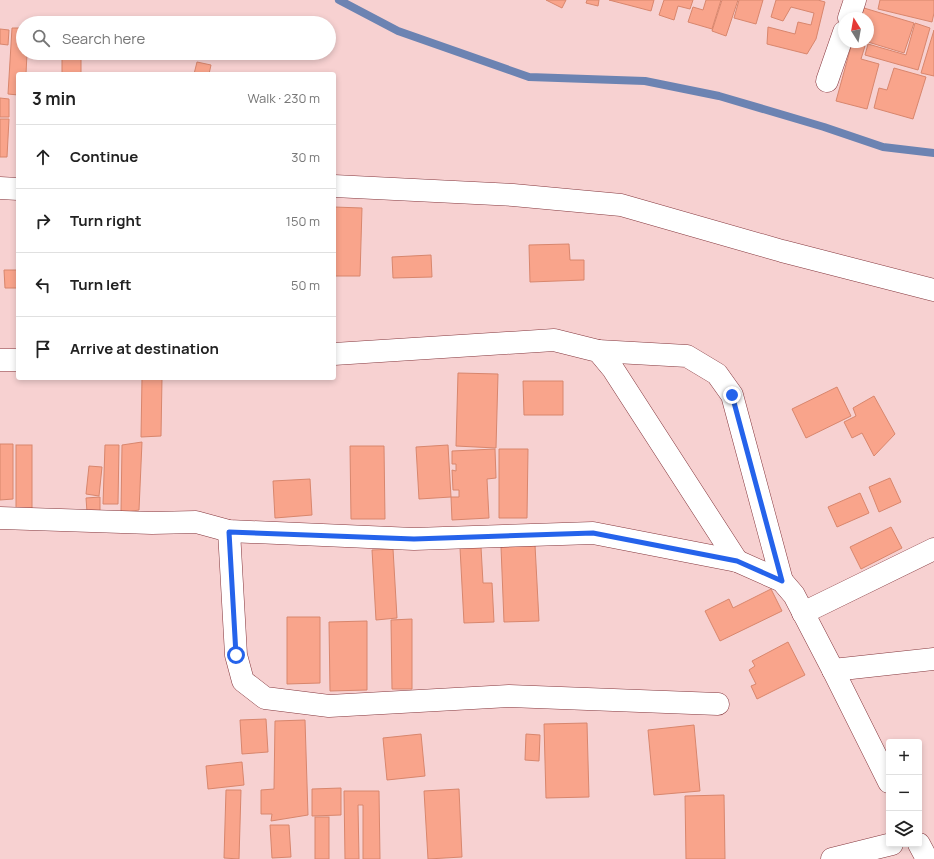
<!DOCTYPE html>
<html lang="en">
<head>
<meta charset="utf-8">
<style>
  :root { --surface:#fff; --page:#f2f2f2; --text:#222; --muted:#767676; --line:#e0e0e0 }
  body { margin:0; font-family:Manrope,sans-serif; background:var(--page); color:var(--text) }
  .controls { position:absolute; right:12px; bottom:12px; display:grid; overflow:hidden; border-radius:4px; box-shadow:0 2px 6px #0003 }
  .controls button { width:36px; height:36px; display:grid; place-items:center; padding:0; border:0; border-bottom:1px solid var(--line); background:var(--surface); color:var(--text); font:20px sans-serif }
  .compass { position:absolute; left:838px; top:12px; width:36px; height:36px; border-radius:50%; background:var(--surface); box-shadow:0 2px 6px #0003; rotate:349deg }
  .stop { position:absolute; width:12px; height:12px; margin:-9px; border:3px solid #2563eb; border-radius:50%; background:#fff }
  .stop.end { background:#2563eb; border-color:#fff; box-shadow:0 1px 4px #0008 }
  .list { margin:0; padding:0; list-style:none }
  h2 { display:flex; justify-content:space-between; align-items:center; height:52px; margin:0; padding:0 16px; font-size:17px }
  h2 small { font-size:13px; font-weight:400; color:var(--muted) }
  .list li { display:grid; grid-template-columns:26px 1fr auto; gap:12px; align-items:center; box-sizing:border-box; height:64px; padding:0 16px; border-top:1px solid var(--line) }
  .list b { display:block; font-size:15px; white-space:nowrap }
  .list em { font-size:13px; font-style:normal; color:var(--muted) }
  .icon { flex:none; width:22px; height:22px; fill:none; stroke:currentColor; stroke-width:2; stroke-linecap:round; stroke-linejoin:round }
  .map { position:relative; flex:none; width:934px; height:859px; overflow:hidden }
  .search { position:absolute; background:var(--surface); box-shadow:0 2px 6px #0003; left:16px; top:16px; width:320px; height:44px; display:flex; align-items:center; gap:10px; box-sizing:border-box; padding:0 14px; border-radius:22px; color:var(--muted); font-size:15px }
  .panel { position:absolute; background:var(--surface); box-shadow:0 2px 6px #0003; left:16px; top:72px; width:320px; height:308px; border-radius:4px }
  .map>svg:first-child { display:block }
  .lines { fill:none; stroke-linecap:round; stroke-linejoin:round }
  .stream { stroke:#6c83b2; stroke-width:8 }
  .building { fill:#f9a48b; stroke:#d8866d }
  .street-casing { stroke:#85373d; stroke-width:23 }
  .street { stroke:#fff; stroke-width:22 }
  .route { stroke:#2563eb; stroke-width:5 }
</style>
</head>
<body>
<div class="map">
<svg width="934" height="859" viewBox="0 0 934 859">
  <rect width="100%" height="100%" fill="#f7d1d1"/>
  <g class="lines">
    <polyline class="stream" points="339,0 398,31 529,77 645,81 719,96 824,127 883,147 934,153"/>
  </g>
  <g class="building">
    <polygon points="546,0 566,0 562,8"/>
    <polygon points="587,0 599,0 598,6 586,3"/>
    <polygon points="609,0 654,0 651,11"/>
    <polygon points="664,0 693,0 690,9 678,6 674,20 659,15"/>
    <polygon points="706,0 721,0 712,29 688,22 693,7 703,10"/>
    <polygon points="722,0 738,0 726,36 712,31"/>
    <polygon points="739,0 763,0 756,24 734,18"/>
    <polygon points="776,0 818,0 825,2 816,39 807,54 767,44 768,27 795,34 798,22 811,25 814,13 791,7 783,21 771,17"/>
    <polygon points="880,0 934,0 934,13 932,22 878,9"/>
    <polygon points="864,8 914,23 904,53 868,42 868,18 860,18"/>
    <polygon points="915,23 930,28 918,70 865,55 868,44 906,55"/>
    <polygon points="12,28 23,28 23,53 27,53 26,74 18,74 18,95 8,94"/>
    <polygon points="0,29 9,30 8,45 0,44"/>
    <polygon points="934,30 934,76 921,73"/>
    <polygon points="852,43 865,46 861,59 879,64 867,109 836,101"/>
    <rect x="62" y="53" width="19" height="21"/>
    <polygon points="197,62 211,65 209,74 194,74"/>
    <polygon points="894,68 926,77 913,119 874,108 879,88 887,90"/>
    <polygon points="0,98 9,99 9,117 0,117"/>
    <polygon points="0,119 9,119 7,157 0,157"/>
    <polygon points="334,207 362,208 360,276 334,276"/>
    <polygon points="569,244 570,260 584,260 584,280 530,282 529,245"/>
    <polygon points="431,255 432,277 393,278 392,257"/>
    <polygon points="4,270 18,270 18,288 5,288"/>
    <polygon points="458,373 498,374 496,448 456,446"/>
    <polygon points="142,378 162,378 161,436 141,437"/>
    <polygon points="523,381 563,381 563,415 524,415"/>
    <polygon points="837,387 851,416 806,438 792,409"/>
    <polygon points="874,396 895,434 874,456 862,433 852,438 844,422 856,416 853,408"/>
    <polygon points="142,442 139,510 121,513 122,445"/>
    <polygon points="0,444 13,444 13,499 0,500"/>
    <rect x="16" y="445" width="16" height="66"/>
    <polygon points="105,445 119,445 118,504 103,504"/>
    <polygon points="448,445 451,497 419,499 416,447"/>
    <polygon points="350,446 384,446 385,519 351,519"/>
    <polygon points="495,449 496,478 487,479 489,518 452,520 451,497 459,497 459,490 453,490 452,470 456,471 456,464 452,464 452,451"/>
    <polygon points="499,449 528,449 527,518 499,518"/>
    <polygon points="89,466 102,467 99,496 86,494"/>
    <polygon points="890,478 901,502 879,512 869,487"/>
    <polygon points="310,479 312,515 275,518 273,481"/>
    <polygon points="860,493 869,513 837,527 828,507"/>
    <polygon points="100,497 100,511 87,512 86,498"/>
    <polygon points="891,527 902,548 861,569 850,547"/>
    <polygon points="535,545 539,621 504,622 501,547"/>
    <polygon points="481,547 483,583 492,583 494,622 464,623 460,548"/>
    <polygon points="393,549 397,618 376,620 372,550"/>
    <polygon points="771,589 782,611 720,641 705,611 729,599 733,608"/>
    <polygon points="287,617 320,617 320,683 287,684"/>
    <polygon points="412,619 412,689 392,689 391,620"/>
    <polygon points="367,621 367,690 330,691 329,622"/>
    <polygon points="788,642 805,675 757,699 751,686 756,684 749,670 755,666 752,661"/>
    <polygon points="266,719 268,752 242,754 240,720"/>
    <polygon points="305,720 308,815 271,821 272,814 261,814 261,790 274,789 275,721"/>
    <polygon points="587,723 589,797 546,798 544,724"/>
    <polygon points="694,725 700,791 654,795 648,730"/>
    <polygon points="421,734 425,776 387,780 383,738"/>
    <polygon points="526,734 540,735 539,761 525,760"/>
    <polygon points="242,762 244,785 208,789 206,766"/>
    <polygon points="341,788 341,815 312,816 312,789"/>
    <polygon points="459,789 462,857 428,859 424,791"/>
    <polygon points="226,790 241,790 239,859 224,858"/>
    <polygon points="344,791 379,791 380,859 363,859 363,805 358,805 359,859 345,859"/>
    <polygon points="724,795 725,859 686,859 685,796"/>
    <rect x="315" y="817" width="14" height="42"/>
    <polygon points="270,825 289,825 291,857 272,858"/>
  </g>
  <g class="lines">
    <g class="street-casing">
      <g id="street">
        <polyline points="849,18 855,0"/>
        <polyline points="827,81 844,32"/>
        <polyline points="334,186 513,195 621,205 782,251 934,290"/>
        <polyline points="0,188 18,189"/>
        <polyline points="598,351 687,356 717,374 732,395 782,581"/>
        <polyline points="334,354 554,340 598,351 613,369 737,561"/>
        <polyline points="0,360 18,360"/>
        <polyline points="0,518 152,523 196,522 229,531 414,539 593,533 737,561 782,581 794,595 833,670 889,782"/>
        <polyline points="229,531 236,655 243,681 265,698 329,706 509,696 718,704"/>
        <polyline points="803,613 934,549"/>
        <polyline points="833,670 934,659"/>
        <polyline points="919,844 927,859"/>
        <polyline points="832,859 892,844"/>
      </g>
    </g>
    <use href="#street" class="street"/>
  </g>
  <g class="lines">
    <polyline class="route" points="236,655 229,532 414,539 593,533 737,561 782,581 732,395"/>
  </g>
</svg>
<div class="controls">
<button>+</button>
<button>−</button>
<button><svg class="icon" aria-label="layers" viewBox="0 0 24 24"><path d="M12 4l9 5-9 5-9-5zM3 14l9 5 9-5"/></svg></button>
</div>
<svg class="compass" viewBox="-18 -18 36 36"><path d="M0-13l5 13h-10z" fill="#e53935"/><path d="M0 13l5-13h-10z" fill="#767676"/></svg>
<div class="stop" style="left:236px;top:655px"></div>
<div class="stop end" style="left:732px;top:395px"></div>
<div class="search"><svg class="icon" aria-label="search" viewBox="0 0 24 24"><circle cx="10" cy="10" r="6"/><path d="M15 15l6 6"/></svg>Search here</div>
<section class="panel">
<h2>3 min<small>Walk · 230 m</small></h2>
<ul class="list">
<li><svg class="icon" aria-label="ahead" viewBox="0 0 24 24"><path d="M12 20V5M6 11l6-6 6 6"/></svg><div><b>Continue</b></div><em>30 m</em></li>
<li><svg class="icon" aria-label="right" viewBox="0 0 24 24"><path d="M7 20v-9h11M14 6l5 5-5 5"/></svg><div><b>Turn right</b></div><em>150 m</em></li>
<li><svg class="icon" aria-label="left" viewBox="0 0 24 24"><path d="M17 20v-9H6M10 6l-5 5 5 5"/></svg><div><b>Turn left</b></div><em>50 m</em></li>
<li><svg class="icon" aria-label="arrive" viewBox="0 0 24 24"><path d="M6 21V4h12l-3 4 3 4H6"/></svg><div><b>Arrive at destination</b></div></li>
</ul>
</section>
</div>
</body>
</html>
